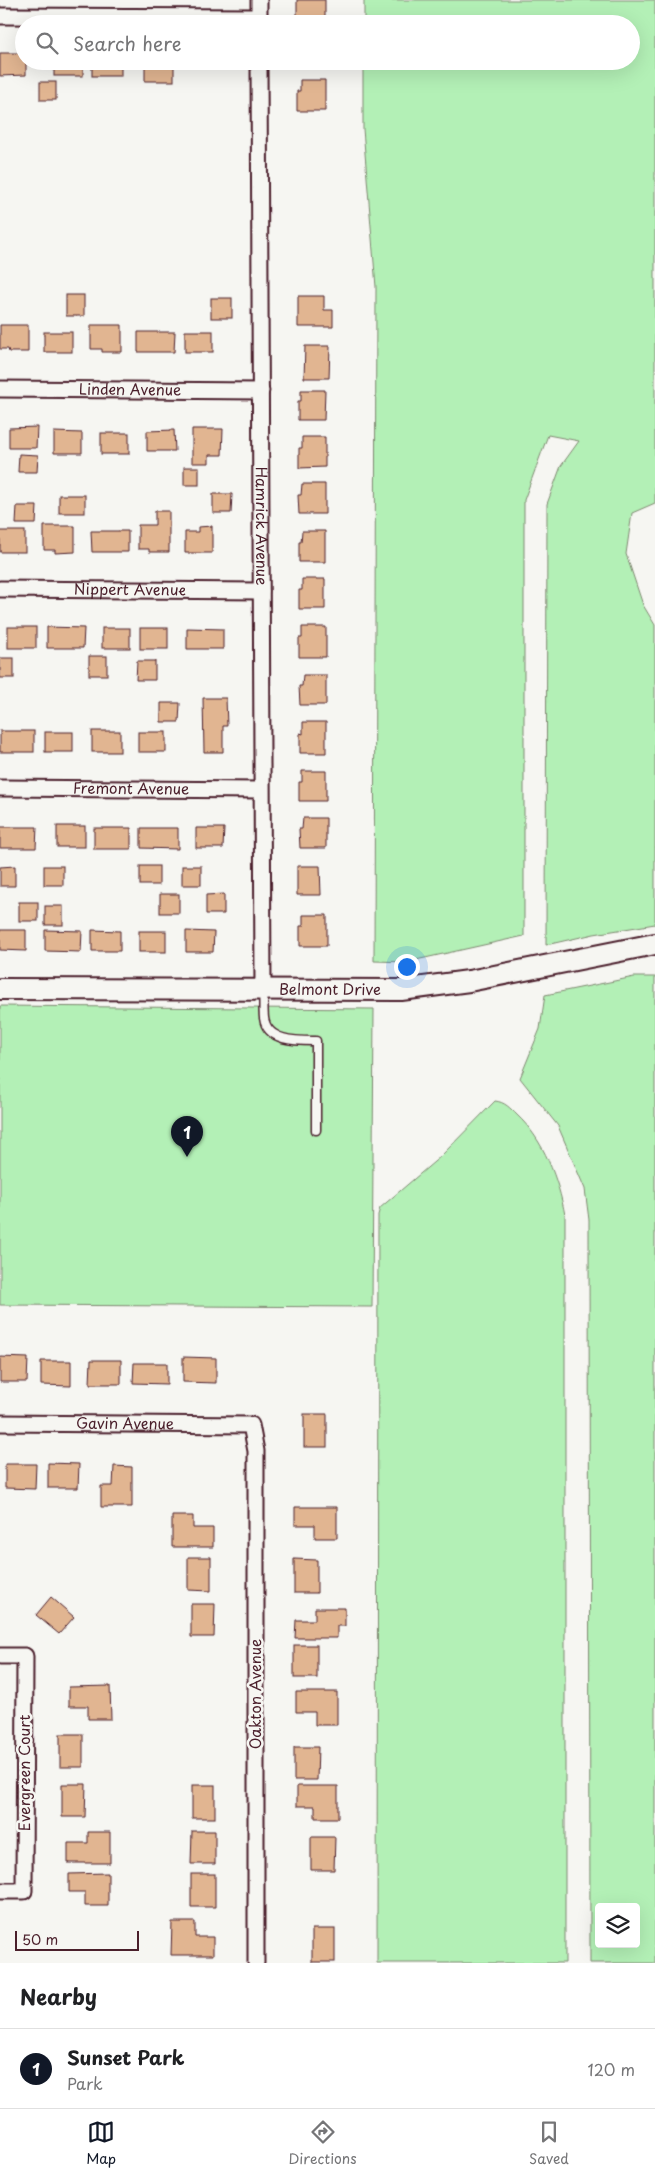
<!DOCTYPE html>
<html lang="en">
<head>
<meta charset="utf-8">
<style>
  :root { --surface:#fff; --page:#f6f6f6; --text:#202124; --muted:#757577; --line:#e0e0e0; --accent:#111827 }
  body { margin:0; font-family:"Playpen Sans",sans-serif; background:var(--page); color:var(--text) }
  .controls { position:absolute; right:15px; bottom:15px; display:grid; overflow:hidden; border-radius:5px; box-shadow:0 5px 20px #0002 }
  .controls button { width:45px; height:45px; display:grid; place-items:center; padding:0; border:0; border-bottom:1px solid var(--line); background:var(--surface); color:var(--text); font:25px sans-serif }
  .scale { position:absolute; left:15px; bottom:12px; width:124px; box-sizing:border-box; padding-left:5px; border:2px solid #4a1f2b; border-top:0; font-size:14px; line-height:18px; white-space:nowrap; color:#4a1f2b; -webkit-text-stroke:4px #f6f6f2; paint-order:stroke }
  .you { position:absolute; left:406px; top:966px; width:18px; height:18px; margin:-12px; border:4px solid #fff; border-radius:50%; background:#1a73e8; box-shadow:0 0 0 8px #1a73e833 }
  .badge { display:grid; place-items:center; width:32px; height:32px; border-radius:50%; background:var(--accent); color:#fff; font-size:16px; font-weight:700 }
  .pin { position:absolute; translate:-50% -41px; filter:drop-shadow(0 1px 2px #0008) }
  .pin::after { content:''; position:absolute; top:26px; width:18px; height:15px; background:inherit; clip-path:polygon(0 0,100% 0,50% 100%) }
  .list { margin:0; padding:0; list-style:none }
  h2 { display:flex; justify-content:space-between; align-items:center; height:65px; margin:0; padding:0 20px; font-size:21px }
  h2 small { font-size:16px; font-weight:400; color:var(--muted) }
  .list li { display:grid; grid-template-columns:32px 1fr auto; gap:15px; align-items:center; box-sizing:border-box; height:80px; padding:0 20px; border-top:1px solid var(--line) }
  .list b { display:block; font-size:19px; white-space:nowrap }
  .list p { margin:0; font-size:16px; white-space:nowrap; color:var(--muted) }
  .list em { font-size:16px; font-style:normal; color:var(--muted) }
  .icon { flex:none; width:28px; height:28px; fill:none; stroke:currentColor; stroke-width:2; stroke-linecap:round; stroke-linejoin:round }
  .map { position:relative; flex:none; width:655px; height:1963px; overflow:hidden }
  .search { position:absolute; background:var(--surface); box-shadow:0 5px 20px #0002; left:15px; right:15px; top:15px; height:55px; display:flex; align-items:center; gap:12px; box-sizing:border-box; padding:0 18px; border-radius:28px; color:var(--muted); font-size:19px }
  .sheet { height:145px; background:var(--surface) }
  nav { display:flex; justify-content:space-around; align-items:center; box-sizing:border-box; height:70px; border-top:1px solid var(--line); background:var(--surface); font-size:14px; color:var(--muted) }
  nav a { display:grid; justify-items:center; gap:2px }
  nav .on { color:var(--accent) }
  .map>svg:first-child { display:block }
  .green { fill:#b3f0b6; stroke:#7e8870; fill-rule:evenodd }
  .building { fill:#e1b591; stroke:#4a1f2b }
  .lines { fill:none; stroke-linecap:round; stroke-linejoin:round }
  .service-casing { stroke:#4a1f2b; stroke-width:11 }
  .minor-casing { stroke:#4a1f2b; stroke-width:19 }
  .tertiary-casing { stroke:#4a1f2b; stroke-width:24 }
  .service { stroke:#f6f6f2; stroke-width:8 }
  .minor { stroke:#f6f6f2; stroke-width:15 }
  .tertiary { stroke:#f6f6f2; stroke-width:20 }
  .labels { text-anchor:middle; stroke-width:5; stroke-linejoin:round; paint-order:stroke }
  .street-label { font-size:15px; fill:#4a1f2b; stroke:#f6f6f2 }
</style>
</head>
<body>
<div class="map">
<svg width="655" height="1963" viewBox="0 0 655 1963">
  <rect width="100%" height="100%" fill="#f6f6f2"/>
  <filter id="ink" filterUnits="userSpaceOnUse"><feTurbulence type="fractalNoise" baseFrequency=".02" numOctaves="2"/><feDisplacementMap in="SourceGraphic" scale="10" xChannelSelector="R" yChannelSelector="G"/><feConvolveMatrix kernelMatrix="1 2 1 2 8 2 1 2 1" color-interpolation-filters="sRGB"/></filter>
  <g filter="url(#ink)">
    <g class="green">
      <polygon points="364,0 655,0 655,503 632,513 626,554 643,605 655,625 655,924 594,934 546,945 547,504 561,466 579,441 548,435 524,500 524,936 407,962 374,961 376,287 363,129 363,61 631,61 631,24 364,24"/>
      <path d="M634 977H655V1963H590L589 1220 585 1189 558 1126 520 1078 540 1029 545 995ZM599 1907H636V1944H599Z"/>
      <polygon points="0,1006 374,1009 372,1307 0,1305"/>
      <path d="M495 1101C505 1102 510 1108 517 1115 544 1140 558 1179 565 1215V1963H377L378 1215 380 1208 441 1156Z"/>
    </g>
    <g class="building">
      <rect x="297" y="0" width="28" height="17"/>
      <polygon points="0,53 24,53 24,61 26,61 26,75 0,76"/>
      <rect x="54" y="61" width="29" height="15"/>
      <rect x="92" y="61" width="29" height="15"/>
      <rect x="145" y="61" width="29" height="20"/>
      <rect x="297" y="61" width="27" height="3"/>
      <polygon points="300,80 325,80 325,111 297,111 297,91 300,91"/>
      <rect x="40" y="82" width="16" height="18"/>
      <rect x="66" y="295" width="18" height="21"/>
      <polygon points="298,296 324,296 324,310 333,310 333,327 298,327"/>
      <rect x="211" y="298" width="21" height="20"/>
      <polygon points="0,325 28,325 28,352 9,352 8,349 0,349"/>
      <polygon points="91,325 122,325 122,352 102,352 102,349 91,349"/>
      <rect x="185" y="331" width="28" height="21"/>
      <rect x="44" y="332" width="28" height="20"/>
      <polygon points="138,332 175,332 174,352 138,352"/>
      <polygon points="305,346 330,346 329,378 304,378"/>
      <polygon points="301,390 325,390 324,420 298,420 298,401 301,401"/>
      <polygon points="37,427 36,448 9,448 9,428"/>
      <polygon points="192,429 223,429 222,455 209,455 209,463 192,463"/>
      <polygon points="174,430 175,451 147,451 147,431"/>
      <polygon points="54,432 82,433 82,453 54,453"/>
      <rect x="101" y="433" width="28" height="21"/>
      <polygon points="302,437 325,437 325,467 299,468 299,448 302,448"/>
      <polygon points="19,454 38,455 37,472 18,472"/>
      <rect x="184" y="467" width="15" height="18"/>
      <polygon points="302,484 325,484 325,514 299,514 298,495 301,495"/>
      <polygon points="213,494 232,494 231,513 213,513"/>
      <rect x="59" y="495" width="26" height="18"/>
      <polygon points="17,506 37,506 36,524 16,524"/>
      <polygon points="155,511 169,511 169,552 149,552 149,549 138,549 138,525 155,525"/>
      <polygon points="44,526 75,526 75,552 55,553 55,550 44,550"/>
      <polygon points="212,526 212,553 185,553 185,532 198,532 198,527"/>
      <rect x="0" y="531" width="25" height="21"/>
      <polygon points="91,531 128,531 128,552 92,552"/>
      <polygon points="302,531 325,531 325,562 299,562 299,542 301,542"/>
      <polygon points="302,579 325,579 325,609 299,609 299,590 302,590"/>
      <rect x="8" y="627" width="28" height="21"/>
      <polygon points="47,627 84,628 83,648 47,648"/>
      <polygon points="302,627 326,627 326,657 299,657 299,638 302,638"/>
      <rect x="102" y="628" width="28" height="20"/>
      <rect x="140" y="628" width="28" height="21"/>
      <polygon points="187,628 223,629 223,649 187,649"/>
      <rect x="89" y="656" width="18" height="19"/>
      <rect x="0" y="658" width="14" height="20"/>
      <polygon points="137,661 155,661 155,680 136,680"/>
      <polygon points="303,675 326,675 326,705 300,705 299,686 302,686"/>
      <polygon points="203,698 226,698 227,726 223,726 223,752 204,752"/>
      <polygon points="161,703 180,703 179,722 161,722"/>
      <polygon points="303,722 326,722 326,753 300,753 300,733 303,734"/>
      <rect x="0" y="731" width="34" height="21"/>
      <rect x="92" y="731" width="28" height="21"/>
      <rect x="45" y="732" width="28" height="20"/>
      <rect x="138" y="732" width="28" height="20"/>
      <polygon points="302,771 326,771 326,801 299,801 299,782 302,782"/>
      <polygon points="303,818 326,818 326,848 300,848 299,829 302,829"/>
      <rect x="57" y="826" width="28" height="21"/>
      <polygon points="0,827 37,827 36,848 0,848"/>
      <rect x="94" y="828" width="37" height="21"/>
      <polygon points="141,828 178,828 178,849 141,848"/>
      <polygon points="196,828 224,828 223,848 196,848"/>
      <polygon points="15,866 15,886 0,886 0,867"/>
      <rect x="44" y="866" width="19" height="19"/>
      <rect x="140" y="866" width="19" height="19"/>
      <rect x="182" y="866" width="19" height="19"/>
      <polygon points="297,866 320,866 321,895 297,895"/>
      <rect x="160" y="894" width="19" height="19"/>
      <polygon points="224,894 224,914 206,914 206,895"/>
      <rect x="19" y="902" width="19" height="19"/>
      <rect x="45" y="906" width="18" height="19"/>
      <polygon points="303,915 327,915 327,946 300,946 300,926 303,926"/>
      <polygon points="0,930 26,930 26,951 0,950"/>
      <polygon points="45,930 82,931 81,952 45,951"/>
      <polygon points="92,930 120,931 120,951 92,951"/>
      <rect x="139" y="931" width="27" height="21"/>
      <polygon points="186,931 214,932 213,952 186,952"/>
      <polygon points="0,1357 28,1358 27,1382 0,1382"/>
      <polygon points="183,1357 216,1358 216,1383 183,1382"/>
      <polygon points="91,1360 121,1360 121,1384 90,1384"/>
      <polygon points="41,1361 71,1361 71,1386 41,1385"/>
      <polygon points="134,1363 167,1363 167,1384 133,1383"/>
      <rect x="304" y="1414" width="23" height="33"/>
      <polygon points="48,1463 79,1464 78,1488 48,1488"/>
      <polygon points="5,1464 36,1464 35,1489 5,1488"/>
      <polygon points="114,1466 132,1467 132,1507 101,1507 101,1486 113,1486"/>
      <polygon points="295,1507 337,1507 337,1538 315,1538 315,1525 295,1525"/>
      <polygon points="172,1516 193,1516 193,1528 213,1528 213,1547 172,1547"/>
      <polygon points="188,1557 211,1557 211,1591 188,1590"/>
      <polygon points="294,1559 317,1560 317,1593 294,1593"/>
      <polygon points="51,1597 74,1617 59,1634 36,1615"/>
      <polygon points="191,1604 215,1604 214,1637 191,1637"/>
      <polygon points="315,1608 345,1608 345,1626 337,1626 337,1638 295,1638 296,1620 315,1620"/>
      <rect x="294" y="1645" width="23" height="33"/>
      <polygon points="110,1686 111,1719 88,1719 88,1706 69,1706 69,1687"/>
      <polygon points="296,1692 337,1692 337,1725 315,1725 315,1712 296,1712"/>
      <rect x="60" y="1734" width="23" height="33"/>
      <polygon points="294,1747 318,1747 317,1780 294,1780"/>
      <polygon points="62,1784 86,1784 85,1817 62,1817"/>
      <rect x="192" y="1785" width="23" height="33"/>
      <polygon points="297,1786 338,1786 338,1818 315,1818 315,1806 297,1806"/>
      <polygon points="192,1831 215,1831 215,1864 191,1864"/>
      <polygon points="88,1832 110,1832 110,1863 68,1863 68,1843 88,1843"/>
      <polygon points="311,1837 335,1837 334,1870 311,1870"/>
      <polygon points="108,1873 108,1906 85,1906 85,1892 69,1892 69,1874"/>
      <rect x="191" y="1874" width="24" height="33"/>
      <polygon points="172,1922 195,1922 195,1937 213,1937 213,1955 171,1955"/>
      <rect x="312" y="1929" width="23" height="33"/>
    </g>
    <g class="lines">
      <g class="service-casing">
        <path id="service" d="M263 990C264 999 263 1009 264 1018 267 1042 298 1041 316 1041V1130"/>
      </g>
      <g class="minor-casing">
        <g id="minor">
          <polyline points="0,16 258,17"/>
          <polyline points="259,24 259,0"/>
          <path id="s1" d="M259 61 263 990"/>
          <path id="s2" d="M0 389 261 391"/>
          <path id="s3" d="M0 589 261 591"/>
          <path id="s4" d="M0 788 261 790"/>
          <path id="s5" d="M0 1423 251 1425 256 1451V1963"/>
          <polyline points="0,1656 25,1656 24,1891 0,1891"/>
        </g>
      </g>
      <g class="tertiary-casing">
        <g id="tertiary">
          <path id="s6" d="M0 989 401 990 469 981 655 944"/>
        </g>
      </g>
      <use href="#service" class="service"/>
      <use href="#minor" class="minor"/>
      <use href="#tertiary" class="tertiary"/>
    </g>
  </g>
  <g class="labels">
    <g class="street-label">
      <text dy="5" stroke="none"><textPath href="#s2" startOffset="130">Linden Avenue</textPath></text>
      <text dy="5" stroke="none"><textPath href="#s1" startOffset="465">Hamrick Avenue</textPath></text>
      <text dy="5" stroke="none"><textPath href="#s3" startOffset="130">Nippert Avenue</textPath></text>
      <text dy="5" stroke="none"><textPath href="#s4" startOffset="131">Fremont Avenue</textPath></text>
      <text dy="5" stroke="none"><textPath href="#s6" startOffset="330">Belmont Drive</textPath></text>
      <text dy="5" stroke="none"><textPath href="#s5" startOffset="125">Gavin Avenue</textPath></text>
      <text transform="translate(256 1694) rotate(-90)" y="5">Oakton Avenue</text>
      <text transform="translate(25 1773) rotate(-90)" y="5">Evergreen Court</text>
    </g>
  </g>
</svg>
<div class="controls">
<button><svg class="icon" aria-label="layers" viewBox="0 0 24 24"><path d="M12 4l9 5-9 5-9-5zM3 14l9 5 9-5"/></svg></button>
</div>
<div class="scale">50 m</div>
<div class="you"></div>
<div class="pin badge" style="left:187px;top:1157px">1</div>
<div class="search"><svg class="icon" aria-label="search" viewBox="0 0 24 24"><circle cx="10" cy="10" r="6"/><path d="M15 15l6 6"/></svg>Search here</div>
</div>
<section class="sheet">
<h2>Nearby<small></small></h2>
<ul class="list">
<li><span class="badge">1</span><div><b>Sunset Park</b><p>Park</p></div><em>120 m</em></li>
</ul>
</section>
<nav>
<a class="on"><svg class="icon" aria-label="map" viewBox="0 0 24 24"><path d="M3 6l6-2 6 2 6-2v14l-6 2-6-2-6 2zM9 4v14M15 6v14"/></svg>Map</a>
<a><svg class="icon" aria-label="directions" viewBox="0 0 24 24"><path d="M12 3l9 9-9 9-9-9zM9 14v-3h6M13 9l2 2-2 2"/></svg>Directions</a>
<a><svg class="icon" aria-label="saved" viewBox="0 0 24 24"><path d="M7 4h10v16l-5-4-5 4z"/></svg>Saved</a>
</nav>
</body>
</html>
